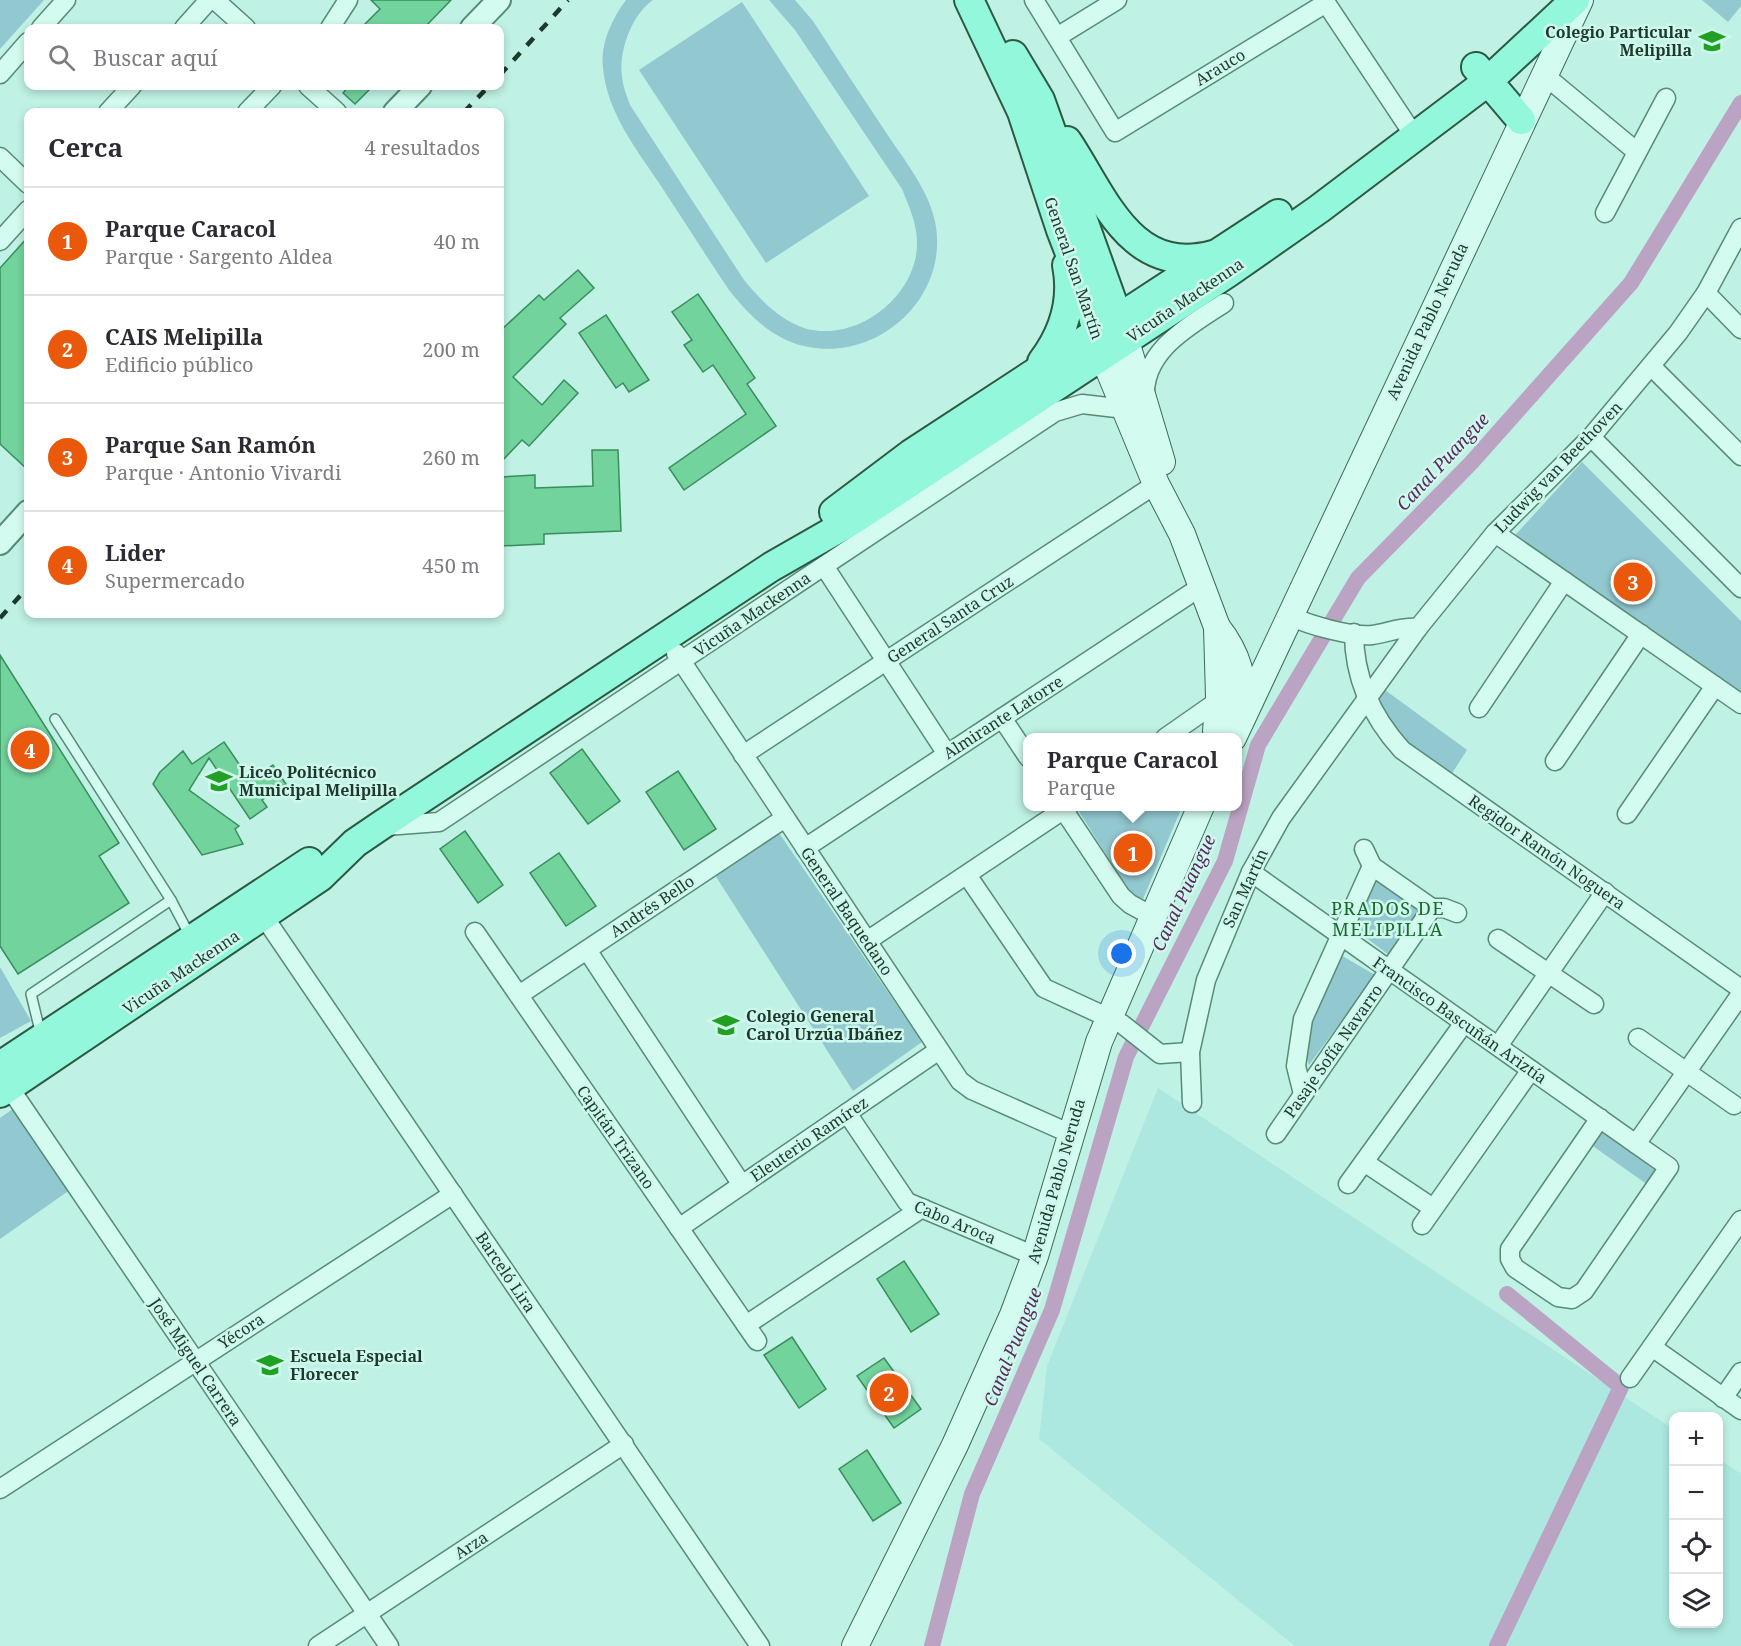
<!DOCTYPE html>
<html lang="es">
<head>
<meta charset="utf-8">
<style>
  :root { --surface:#fff; --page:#f7f7f7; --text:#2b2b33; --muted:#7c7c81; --line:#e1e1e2; --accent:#ea580c }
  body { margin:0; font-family:"Noto Serif",serif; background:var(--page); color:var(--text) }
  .controls { position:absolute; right:18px; bottom:18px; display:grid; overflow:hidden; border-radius:12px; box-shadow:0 3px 9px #0003 }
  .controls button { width:54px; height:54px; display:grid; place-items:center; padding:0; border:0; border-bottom:2px solid var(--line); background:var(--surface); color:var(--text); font:30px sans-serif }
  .you { position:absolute; left:1122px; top:954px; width:21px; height:21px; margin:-15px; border:4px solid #fff; border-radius:50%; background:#1a73e8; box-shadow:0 0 0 9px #1a73e833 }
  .badge { display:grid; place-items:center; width:39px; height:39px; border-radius:50%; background:var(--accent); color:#fff; font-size:20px; font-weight:700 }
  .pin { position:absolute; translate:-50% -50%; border:3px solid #fff; box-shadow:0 2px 6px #0006 }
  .popup { position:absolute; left:1023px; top:733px; width:219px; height:78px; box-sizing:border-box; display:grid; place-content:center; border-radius:12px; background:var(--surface); filter:drop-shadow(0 2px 4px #0005); font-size:20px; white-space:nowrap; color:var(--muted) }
  .popup b { font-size:22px; color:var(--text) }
  .popup::after { content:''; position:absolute; left:50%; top:100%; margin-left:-12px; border:12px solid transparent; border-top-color:var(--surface) }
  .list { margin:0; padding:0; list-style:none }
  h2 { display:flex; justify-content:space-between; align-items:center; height:78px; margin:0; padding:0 24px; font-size:26px }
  h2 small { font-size:20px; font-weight:400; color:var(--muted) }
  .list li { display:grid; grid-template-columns:39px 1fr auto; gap:18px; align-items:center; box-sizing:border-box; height:108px; padding:0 24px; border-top:2px solid var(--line) }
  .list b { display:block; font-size:22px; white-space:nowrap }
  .list p { margin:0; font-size:20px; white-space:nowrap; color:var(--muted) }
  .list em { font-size:20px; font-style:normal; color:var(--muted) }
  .icon { flex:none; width:33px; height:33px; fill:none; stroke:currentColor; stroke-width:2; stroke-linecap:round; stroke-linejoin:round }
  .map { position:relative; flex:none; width:1741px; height:1646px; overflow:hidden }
  .search { position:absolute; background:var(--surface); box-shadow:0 3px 9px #0003; left:24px; top:24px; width:480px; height:66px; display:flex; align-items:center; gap:15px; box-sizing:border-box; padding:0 21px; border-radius:12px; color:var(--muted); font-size:22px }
  .panel { position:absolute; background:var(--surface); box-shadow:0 3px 9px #0003; left:24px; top:108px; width:480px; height:510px; border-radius:12px }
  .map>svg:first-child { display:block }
  .farmland { fill:#ace8df }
  .green { fill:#92c8d0 }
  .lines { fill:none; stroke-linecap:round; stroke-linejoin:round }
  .canal { stroke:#baa3c3; stroke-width:16 }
  .building { fill:#72d39d; stroke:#3a8d5d; stroke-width:1.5 }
  .service-casing { stroke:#568c74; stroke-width:12 }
  .minor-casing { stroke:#568c74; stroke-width:21 }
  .tertiary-casing { stroke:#568c74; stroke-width:26 }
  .secondary-casing { stroke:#396d55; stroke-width:28 }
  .primary-casing { stroke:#2b5941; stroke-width:32 }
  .service { stroke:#d3fbf0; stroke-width:9 }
  .minor { stroke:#d3fbf0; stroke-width:18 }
  .tertiary { stroke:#d3fbf0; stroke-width:22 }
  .secondary { stroke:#d3fbf0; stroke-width:26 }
  .primary { stroke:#93f8db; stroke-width:28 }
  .rail { stroke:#1c3a2b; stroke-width:4.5; stroke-dasharray:10 10; stroke-linecap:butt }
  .labels { text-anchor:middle; stroke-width:5; stroke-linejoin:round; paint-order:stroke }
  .poi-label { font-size:16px; font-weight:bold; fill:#1c3a2b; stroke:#cff8ed; text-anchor:start }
  .street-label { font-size:16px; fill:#1c3a2b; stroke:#cff8ed }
  .water-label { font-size:18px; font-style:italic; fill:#592a5b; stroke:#cff8ed }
  .neighbourhood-label { font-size:18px; letter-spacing:1.5px; fill:#176a2b; stroke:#cff8ed }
</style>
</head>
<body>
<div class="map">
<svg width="1741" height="1646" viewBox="0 0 1741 1646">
  <rect width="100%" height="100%" fill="#bff1e4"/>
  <polygon class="farmland" points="1158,1088 1673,1429 1674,1624 1718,1624 1719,1459 1741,1474 1741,1646 1295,1646 1039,1439 1047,1366"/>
  <g class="green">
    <polygon points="0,0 44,0 0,49"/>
    <path d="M626 0H653C632 14 618 52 622 77 623 87 627 96 630 105L744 280C761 300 778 319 804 328 856 344 918 296 917 242 917 224 909 206 902 189L795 30 769 0H795L813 21C837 58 861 95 885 131 904 160 931 192 936 227 947 300 876 363 804 346 771 338 749 315 729 290 706 256 684 221 661 186 637 150 607 113 603 68 600 44 612 19 626 0Z"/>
    <polygon points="1702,0 1741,0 1741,6 1728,22"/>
    <polygon points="742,2 869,196 766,263 639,70"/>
    <polygon points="1582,462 1741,621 1741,708 1508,543"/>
    <polygon points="1385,690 1467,750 1449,778 1414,752 1377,703"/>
    <polygon points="1084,806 1182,807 1143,899 1132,896 1078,810"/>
    <polygon points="779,833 922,1042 853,1091 715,875"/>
    <polygon points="1376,876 1419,909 1389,955 1352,927"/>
    <path d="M1339 954 1375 975 1309 1065C1297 1038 1328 981 1339 954Z"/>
    <polygon points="0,967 31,1021 0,1038"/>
    <polygon points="17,1106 74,1187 0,1239 0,1118"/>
    <polygon points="1600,1130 1658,1171 1648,1185 1590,1144"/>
  </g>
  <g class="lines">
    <g class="canal">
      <polyline points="932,1646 972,1494 1052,1310 1126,1057 1225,861 1258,745 1358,578 1471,463 1631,283 1741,103"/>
      <polyline points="1497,1646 1621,1387 1507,1294"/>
    </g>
  </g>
  <g class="building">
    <polygon points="371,0 451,0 424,28 361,28 380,9"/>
    <polygon points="349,86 373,86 355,104 343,93"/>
    <polygon points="28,237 28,470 0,444 0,268"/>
    <polygon points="578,270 594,288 560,318 566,324 513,377 542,405 564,380 578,393 529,446 522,440 500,463 500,331 539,295 544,300"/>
    <polygon points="698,294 755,378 747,384 776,426 684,490 669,468 746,414 713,365 703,372 684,345 692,340 672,312"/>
    <polygon points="606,315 649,380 629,392 623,383 616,388 579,333"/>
    <polygon points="592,450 618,450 621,531 544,534 544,544 500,546 500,477 535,475 535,488 593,486"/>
    <polygon points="0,655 119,843 99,856 129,903 18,974 0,946"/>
    <polygon points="224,742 250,780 273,765 286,784 262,800 267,807 250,819 209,758 189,790 239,826 235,829 243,844 202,855 153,784 160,772 183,751 192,764"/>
    <polygon points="582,749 620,801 588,824 550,773"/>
    <polygon points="678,771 716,829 684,850 646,792"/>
    <polygon points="465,831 503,885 478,903 440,849"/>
    <polygon points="559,853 596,906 566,926 530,873"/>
    <polygon points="904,1261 939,1314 911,1332 877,1279"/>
    <polygon points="792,1337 826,1389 799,1408 764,1355"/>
    <polygon points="884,1358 921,1409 894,1428 857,1376"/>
    <polygon points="867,1450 901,1503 873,1521 839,1469"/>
  </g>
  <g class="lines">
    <g class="service-casing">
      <g id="service">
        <polyline points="55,719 171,900 190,936"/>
        <polyline points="41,1035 31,994 171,900"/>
      </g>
    </g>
    <g class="minor-casing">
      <g id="minor">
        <polyline points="215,0 246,28"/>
        <polyline points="1034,0 1115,132 1326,3"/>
        <polyline points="1324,0 1415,137"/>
        <polyline points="41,28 66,0"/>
        <polyline points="184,28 209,0"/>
        <polyline points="330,28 348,0"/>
        <polyline points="1057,37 1117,0"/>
        <polyline points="0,74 28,42"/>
        <polyline points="1543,74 1637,152"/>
        <polyline points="308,86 337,112"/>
        <polyline points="108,112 132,86"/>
        <polyline points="247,112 272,86"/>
        <polyline points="0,157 28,184"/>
        <polyline points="1605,213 1666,98"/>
        <polyline points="0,241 28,210"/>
        <polyline points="1706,293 1741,329"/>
        <polyline points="1651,366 1741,456"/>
        <path d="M1145 398C1142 350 1191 325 1224 303"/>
        <polyline points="1591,437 1741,588"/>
        <polyline points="1495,533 1741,704"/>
        <polyline points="824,566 947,754"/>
        <path d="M1290 616C1309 625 1351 637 1372 635 1387 633 1403 626 1418 628"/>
        <path d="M1354 633C1354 678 1372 717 1402 750L1741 989"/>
        <polyline points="676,653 960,1081 972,1090 1071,1134"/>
        <polyline points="1479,708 1564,581"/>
        <polyline points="1002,718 1028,757"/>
        <polyline points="1165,738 1218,701"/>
        <polyline points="743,755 1156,484"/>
        <polyline points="1555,761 1641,634"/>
        <polyline points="1061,806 1121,896 1130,904 1152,916"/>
        <polyline points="1627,814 1715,686"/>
        <polyline points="386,826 439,822 1055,412 1082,404 1125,409"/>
        <polyline points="805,848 1202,586"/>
        <polyline points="1364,849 1372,866 1432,908 1444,908 1457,913"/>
        <polyline points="1251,872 1272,887 1636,1144 1669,1167 1584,1291 1572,1299 1558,1297 1515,1268 1510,1259 1510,1249 1600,1118"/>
        <polyline points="967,875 1044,988 1122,1024 1160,1054 1190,1052"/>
        <polyline points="258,908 760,1646"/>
        <polyline points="475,932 757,1341"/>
        <polyline points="1498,939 1594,1004"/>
        <polyline points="867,941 1069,806"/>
        <polyline points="587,950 742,1185"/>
        <polyline points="519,995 785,818"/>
        <polyline points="1638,1038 1734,1105"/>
        <polyline points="1498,1046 1605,892"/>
        <polyline points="1,1082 9,1087 389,1646"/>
        <polyline points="1303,1094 1296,1066 1303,1019 1372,866"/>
        <polyline points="1192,1103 1190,1052 1206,980 1251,872 1281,818 1418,628 1495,533 1591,437 1678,333 1706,293 1741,228"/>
        <polyline points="847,1113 907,1202 1035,1256"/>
        <polyline points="1276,1134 1432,908"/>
        <polyline points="1636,1144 1741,994"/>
        <polyline points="1364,1162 1433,1208"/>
        <polyline points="1348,1184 1464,1023"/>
        <polyline points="1422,1225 1531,1070"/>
        <polyline points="679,1228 939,1050"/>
        <polyline points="746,1325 922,1208"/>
        <polyline points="1652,1347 1741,1410"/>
        <polyline points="1630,1378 1741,1220"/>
        <polyline points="1723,1398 1741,1372"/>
        <polyline points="0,1489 453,1194"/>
        <polyline points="318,1646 624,1444"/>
      </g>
    </g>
    <g class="tertiary-casing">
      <g id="tertiary">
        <polyline points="472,28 499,0"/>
        <polyline points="395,112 420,86"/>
        <polyline points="0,543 28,512"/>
      </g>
    </g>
    <g class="secondary-casing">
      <g id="secondary">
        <polyline points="1126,341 1162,462"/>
        <polyline points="1103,356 1156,484 1182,534 1217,627 1219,697 1216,731"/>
        <path d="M1217 627C1237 652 1246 681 1242 713"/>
        <polyline points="1233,738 1580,0"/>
        <polyline points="855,1646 955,1445 1013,1315 1035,1256 1099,1042 1201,806"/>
      </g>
    </g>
    <g class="primary-casing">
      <g id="primary">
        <polyline points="969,0 1022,112 1061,230 1091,308 1101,348"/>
        <polyline points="1013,55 1040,100 1124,335"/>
        <polyline points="1476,67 1521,120"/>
        <path d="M1067 141C1104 196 1130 277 1213 255"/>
        <path d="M1042 362C1064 333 1074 301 1067 265"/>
        <polyline points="834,512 911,454 1278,214"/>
        <polyline points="0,1066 309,862"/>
        <polyline points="0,1093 320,877 355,843 380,826 771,567 853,520 1229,272 1319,209 1487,82 1575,0"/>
      </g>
    </g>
    <use href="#service" class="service"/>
    <use href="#minor" class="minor"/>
    <use href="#tertiary" class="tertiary"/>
    <use href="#secondary" class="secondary"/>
    <use href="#primary" class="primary"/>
    <g class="rail">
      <polyline points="500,75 568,0"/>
      <polyline points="464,112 489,86"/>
      <polyline points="0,618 28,587"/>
    </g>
  </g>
  <defs>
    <g id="school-bare" transform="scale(2.07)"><path d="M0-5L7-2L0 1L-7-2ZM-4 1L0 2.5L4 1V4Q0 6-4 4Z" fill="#21a023" stroke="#cff8ed" stroke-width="2.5" paint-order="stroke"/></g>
  </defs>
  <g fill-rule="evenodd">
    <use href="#school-bare" x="1712" y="41"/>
    <use href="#school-bare" x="219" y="781"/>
    <use href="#school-bare" x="726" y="1025"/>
    <use href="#school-bare" x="270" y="1365"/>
  </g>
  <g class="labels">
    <g class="poi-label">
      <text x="1692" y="38" text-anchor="end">Colegio Particular<tspan x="1692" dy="18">Melipilla</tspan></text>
      <text x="239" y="778">Liceo Politécnico<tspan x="239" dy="18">Municipal Melipilla</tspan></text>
      <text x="746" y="1022">Colegio General<tspan x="746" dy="18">Carol Urzúa Ibáñez</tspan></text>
      <text x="290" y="1362">Escuela Especial<tspan x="290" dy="18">Florecer</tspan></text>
    </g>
    <g class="street-label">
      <text transform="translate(1220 67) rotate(-31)" y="6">Arauco</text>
      <text transform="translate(1074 268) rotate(71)" y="6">General San Martín</text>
      <text transform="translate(1185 300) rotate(-34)" y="6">Vicuña Mackenna</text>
      <text transform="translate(1427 321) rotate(-65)" y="6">Avenida Pablo Neruda</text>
      <text transform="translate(1558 467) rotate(-46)" y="6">Ludwig van Beethoven</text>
      <text transform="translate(752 614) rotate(-34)" y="6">Vicuña Mackenna</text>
      <text transform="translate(950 619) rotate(-33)" y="6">General Santa Cruz</text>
      <text transform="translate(1003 717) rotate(-33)" y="6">Almirante Latorre</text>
      <text transform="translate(1547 852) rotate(35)" y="6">Regidor Ramón Noguera</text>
      <text transform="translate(1245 888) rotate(-65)" y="6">San Martín</text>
      <text transform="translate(652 906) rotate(-34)" y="6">Andrés Bello</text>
      <text transform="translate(847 911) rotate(56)" y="6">General Baquedano</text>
      <text transform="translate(181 972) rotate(-34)" y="6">Vicuña Mackenna</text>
      <text transform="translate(1460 1020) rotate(35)" y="6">Francisco Bascuñán Ariztía</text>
      <text transform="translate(1333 1051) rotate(-55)" y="6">Pasaje Sofía Navarro</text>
      <text transform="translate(616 1137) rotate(55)" y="6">Capitán Trizano</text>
      <text transform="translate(809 1139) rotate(-34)" y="6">Eleuterio Ramírez</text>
      <text transform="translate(1056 1181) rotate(-74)" y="6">Avenida Pablo Neruda</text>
      <text transform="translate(955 1222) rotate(23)" y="6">Cabo Aroca</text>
      <text transform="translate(506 1272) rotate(56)" y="6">Barceló Lira</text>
      <text transform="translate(241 1331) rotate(-33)" y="6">Yécora</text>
      <text transform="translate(196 1362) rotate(56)" y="6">José Miguel Carrera</text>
      <text transform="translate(471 1545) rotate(-33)" y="6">Arza</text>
    </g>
    <g class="water-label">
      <text transform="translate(1443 462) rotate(-47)" y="6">Canal Puangue</text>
      <text transform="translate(1184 893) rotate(-65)" y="6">Canal Puangue</text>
      <text transform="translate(1013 1347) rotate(-68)" y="6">Canal Puangue</text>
    </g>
    <g class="neighbourhood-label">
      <text x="1388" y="915">PRADOS DE<tspan x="1388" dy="21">MELIPILLA</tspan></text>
    </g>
  </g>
</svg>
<div class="controls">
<button>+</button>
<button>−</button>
<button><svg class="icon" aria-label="locate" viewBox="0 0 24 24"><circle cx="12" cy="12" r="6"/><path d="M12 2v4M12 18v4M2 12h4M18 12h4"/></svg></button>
<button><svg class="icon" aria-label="layers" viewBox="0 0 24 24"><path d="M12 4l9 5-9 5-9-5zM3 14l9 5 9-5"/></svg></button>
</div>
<div class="you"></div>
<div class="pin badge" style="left:1133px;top:853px">1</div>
<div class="popup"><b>Parque Caracol</b>Parque</div>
<div class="pin badge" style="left:889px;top:1393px">2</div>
<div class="pin badge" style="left:1633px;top:582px">3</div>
<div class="pin badge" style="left:30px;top:750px">4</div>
<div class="search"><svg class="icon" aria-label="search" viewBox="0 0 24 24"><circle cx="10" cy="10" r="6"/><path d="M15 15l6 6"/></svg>Buscar aquí</div>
<section class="panel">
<h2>Cerca<small>4 resultados</small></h2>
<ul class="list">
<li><span class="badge">1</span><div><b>Parque Caracol</b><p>Parque · Sargento Aldea</p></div><em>40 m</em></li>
<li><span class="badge">2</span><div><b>CAIS Melipilla</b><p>Edificio público</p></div><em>200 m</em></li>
<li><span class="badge">3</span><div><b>Parque San Ramón</b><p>Parque · Antonio Vivardi</p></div><em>260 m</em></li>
<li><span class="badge">4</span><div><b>Lider</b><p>Supermercado</p></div><em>450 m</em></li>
</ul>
</section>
</div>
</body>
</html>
